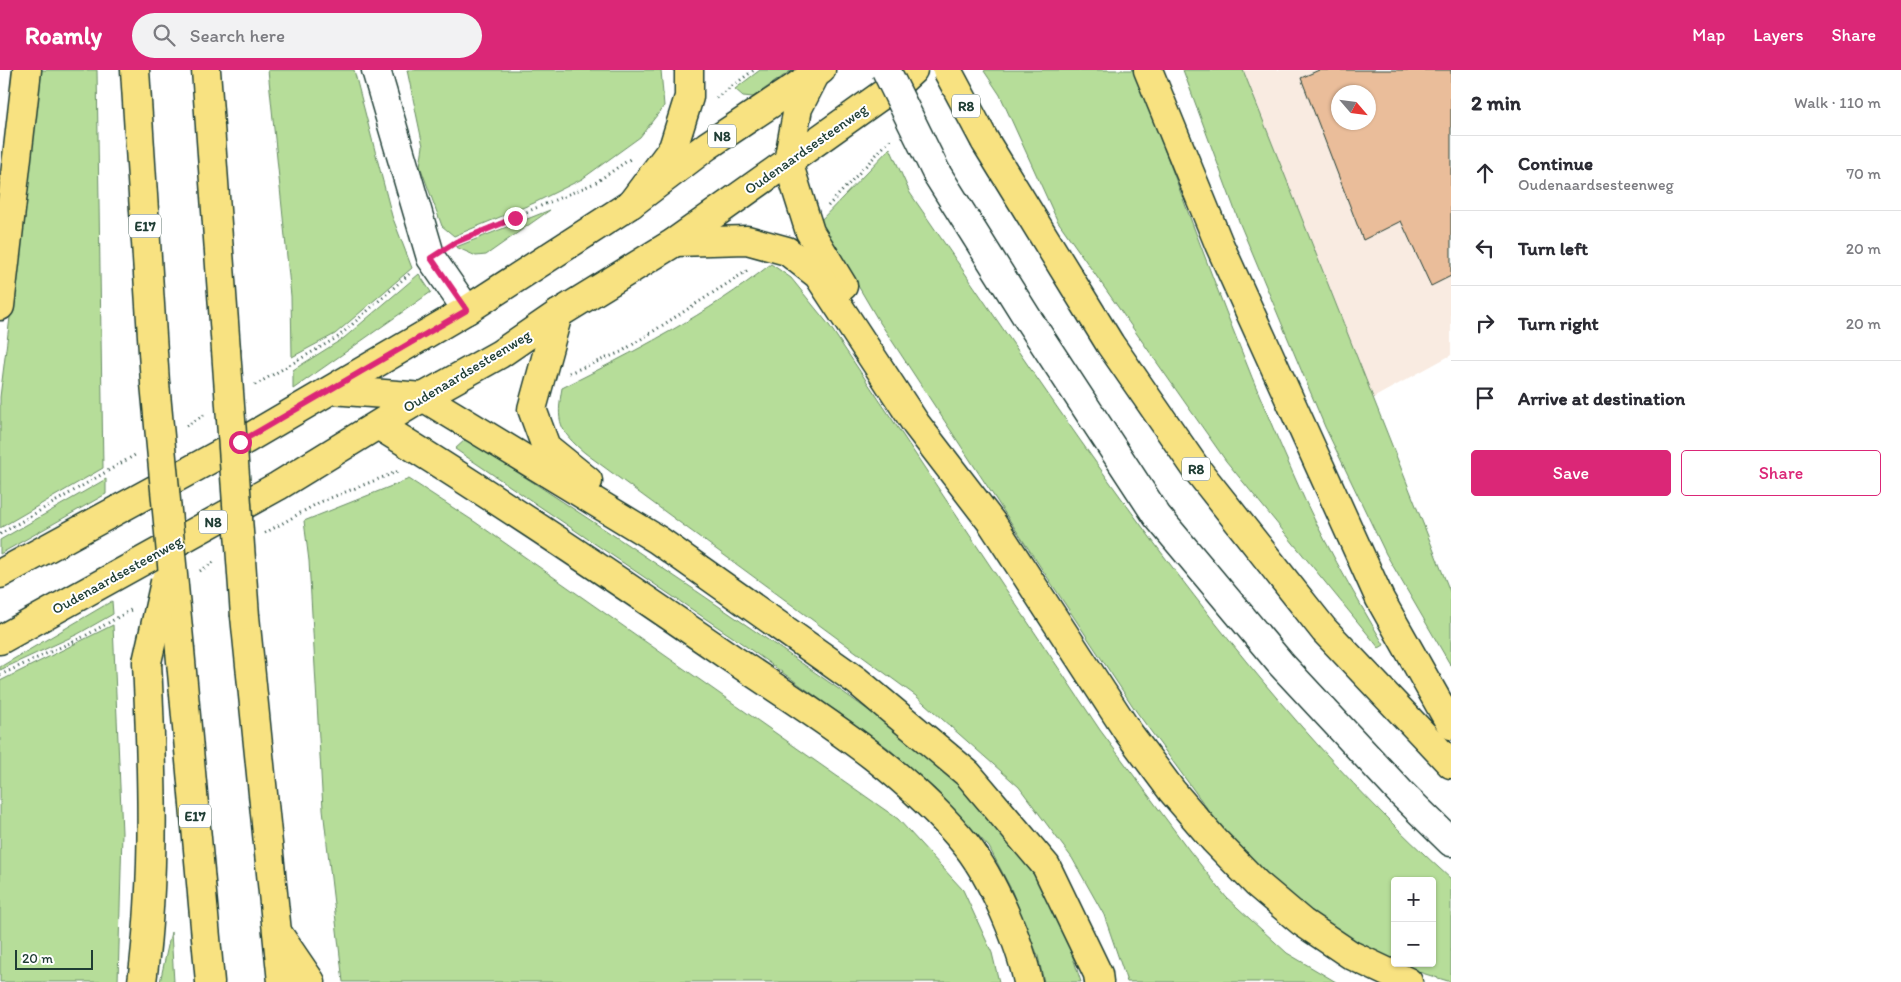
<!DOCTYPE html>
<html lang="en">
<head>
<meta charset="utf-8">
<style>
  :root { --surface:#fff; --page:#f2f2f3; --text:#2b2b33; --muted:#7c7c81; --line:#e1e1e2; --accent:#db2777 }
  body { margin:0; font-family:Itim,sans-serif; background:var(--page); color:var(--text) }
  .controls { position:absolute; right:15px; bottom:15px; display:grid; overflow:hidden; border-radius:5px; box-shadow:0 1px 4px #0004 }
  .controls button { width:45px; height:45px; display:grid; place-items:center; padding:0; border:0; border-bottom:1px solid var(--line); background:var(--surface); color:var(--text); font:25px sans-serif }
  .compass { position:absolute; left:1331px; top:15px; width:45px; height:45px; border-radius:50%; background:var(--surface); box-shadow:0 1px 4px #0004; rotate:118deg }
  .scale { position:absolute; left:15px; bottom:12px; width:78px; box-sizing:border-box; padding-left:5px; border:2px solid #1f3d34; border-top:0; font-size:14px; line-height:18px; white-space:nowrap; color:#1f3d34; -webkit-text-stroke:4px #fff; paint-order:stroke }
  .stop { position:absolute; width:15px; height:15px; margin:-11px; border:4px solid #db2777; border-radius:50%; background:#fff }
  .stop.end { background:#db2777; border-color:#fff; box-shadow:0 1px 5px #0008 }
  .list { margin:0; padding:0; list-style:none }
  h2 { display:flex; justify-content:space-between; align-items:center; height:65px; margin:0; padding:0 20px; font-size:21px }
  h2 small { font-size:16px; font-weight:400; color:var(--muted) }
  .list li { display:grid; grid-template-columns:32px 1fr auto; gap:15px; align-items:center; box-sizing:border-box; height:75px; padding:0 20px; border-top:1px solid var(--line) }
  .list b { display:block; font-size:19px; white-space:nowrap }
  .list p { margin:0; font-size:16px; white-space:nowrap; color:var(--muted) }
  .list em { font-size:16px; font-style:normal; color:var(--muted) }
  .actions { display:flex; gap:10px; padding:15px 20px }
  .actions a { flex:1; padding:11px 0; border:1px solid var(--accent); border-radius:5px; text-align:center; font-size:18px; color:var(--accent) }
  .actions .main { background:var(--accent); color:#fff }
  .icon { flex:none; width:28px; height:28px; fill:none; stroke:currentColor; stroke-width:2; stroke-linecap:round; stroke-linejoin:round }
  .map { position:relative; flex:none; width:1451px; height:912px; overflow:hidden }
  header { display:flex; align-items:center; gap:30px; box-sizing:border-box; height:70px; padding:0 25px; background:var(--accent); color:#fff }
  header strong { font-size:24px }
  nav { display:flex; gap:28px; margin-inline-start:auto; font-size:18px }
  .search { width:350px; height:45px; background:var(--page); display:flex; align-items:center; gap:12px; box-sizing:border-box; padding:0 18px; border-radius:28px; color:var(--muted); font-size:19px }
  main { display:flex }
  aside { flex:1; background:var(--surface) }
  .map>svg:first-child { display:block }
  .built { fill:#f9ebe1; fill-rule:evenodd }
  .green { fill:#b6dd99; stroke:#6a8d66; fill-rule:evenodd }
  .building { fill:#eabd9a; stroke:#1f3d34; fill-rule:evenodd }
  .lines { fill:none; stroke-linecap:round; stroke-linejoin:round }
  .minor-casing { stroke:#1f3d34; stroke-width:31 }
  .major-casing { stroke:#1f3d34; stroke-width:31 }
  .highway-casing { stroke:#1f3d34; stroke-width:31 }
  .path { stroke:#1f3d34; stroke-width:3; stroke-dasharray:1 4; stroke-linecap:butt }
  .minor { stroke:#fff; stroke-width:28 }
  .major { stroke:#f8e281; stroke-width:28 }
  .highway { stroke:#f8e281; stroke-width:28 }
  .minor-bridge-casing { stroke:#1f3d34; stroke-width:31; stroke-linecap:butt }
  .highway-bridge-casing { stroke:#1f3d34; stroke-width:31; stroke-linecap:butt }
  .minor-bridge { stroke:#fff; stroke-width:28 }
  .highway-bridge { stroke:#f8e281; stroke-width:28 }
  .route { stroke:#db2777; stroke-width:6 }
  .labels { text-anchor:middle; stroke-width:4; stroke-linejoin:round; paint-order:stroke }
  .shield { fill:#fff; stroke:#627771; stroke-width:1 }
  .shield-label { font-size:14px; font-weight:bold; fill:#1f3d34 }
  .street-label { font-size:15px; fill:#1f3d34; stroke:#fff }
</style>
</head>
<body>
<header>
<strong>Roamly</strong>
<div class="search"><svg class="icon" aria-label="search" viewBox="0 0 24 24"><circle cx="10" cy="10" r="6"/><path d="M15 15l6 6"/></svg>Search here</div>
<nav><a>Map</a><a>Layers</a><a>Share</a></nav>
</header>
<main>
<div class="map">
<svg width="1451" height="912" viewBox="0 0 1451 912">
  <rect width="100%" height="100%" fill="#fff"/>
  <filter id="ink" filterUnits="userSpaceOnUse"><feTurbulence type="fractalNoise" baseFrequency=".02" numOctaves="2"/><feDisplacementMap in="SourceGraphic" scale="10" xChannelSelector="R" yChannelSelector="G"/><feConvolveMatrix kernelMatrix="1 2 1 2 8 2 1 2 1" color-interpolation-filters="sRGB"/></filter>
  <g filter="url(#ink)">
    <path class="built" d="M1243 0H1451V285L1373 328ZM1338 22H1368V52H1338Z"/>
    <g class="green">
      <polygon points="41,0 97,0 103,398 0,458 0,327"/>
      <polygon points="268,0 354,0 392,146 412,198 335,264 292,287 291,226"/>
      <polygon points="407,0 661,0 664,36 640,67 582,109 534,133 454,166 442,156 420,96 423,76"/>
      <polygon points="760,0 792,0 753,27 743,26 735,19"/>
      <path d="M986 0H1134C1187 136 1235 275 1295 408 1320 466 1352 520 1384 575L1379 578 1226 391 1057 150 1000 25 984 1Z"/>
      <polygon points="1183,0 1243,0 1451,524 1451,596 1386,484 1325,357 1240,154"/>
      <path d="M890 78 910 123C1075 362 1234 613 1451 809V912L1377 889 1319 851 1273 813 1220 756 1136 641 1016 460 877 248 820 151ZM1395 811H1432V893H1395Z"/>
      <polygon points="550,140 486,185 476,186 456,177"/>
      <path d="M771 194 791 208 829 255 1100 660 1189 780 1226 827 1287 883 1336 912H1127L1104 845 1072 788 1019 717 916 626 585 383C559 361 556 352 562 318 634 282 708 244 771 194Z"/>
      <polygon points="419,204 431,222 293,319 293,300 344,268"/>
      <path d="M466 369C569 435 671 503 771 572 856 631 945 689 1010 770 1044 812 1065 861 1081 912H1044L1038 886 1011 819 989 777 935 719 888 678 737 570 455 379Z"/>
      <polygon points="106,409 106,424 0,484 0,470"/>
      <polygon points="409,409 475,452 898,749 963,820 992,883 999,912 343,912 323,739 309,491 304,451"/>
      <polygon points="112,531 113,544 78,564 0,600 0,597"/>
      <polygon points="113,555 122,763 118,912 0,912 0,611"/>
      <polygon points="171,862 174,912 160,912"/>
    </g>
    <path class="building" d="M1319 0H1451V206L1431 216 1401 151 1363 170 1301 8ZM1338 22H1368V52H1338Z"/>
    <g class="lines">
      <g class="minor-casing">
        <g id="minor">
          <polyline points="376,0 431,188 467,240"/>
          <polyline points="937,104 1028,249 1157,446 1281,594 1402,724 1451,772"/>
        </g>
      </g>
      <g class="major-casing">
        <g id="major">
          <polyline points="0,504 240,373 467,240 631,134 707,76 821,0"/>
          <polyline points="0,570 278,416 423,327 500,284 558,244 675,172 900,12 913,0"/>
        </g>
      </g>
      <g class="highway-casing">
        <g id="highway">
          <polyline points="135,0 155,313"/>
          <polyline points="206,0 226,280"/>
          <polyline points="1148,0 1219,174 1380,529 1451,655"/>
          <polyline points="816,3 798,38 788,92 810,162 843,216"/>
          <polyline points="985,71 1110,274 1195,397 1324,560 1451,694"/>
          <polyline points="631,134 673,78 689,27 689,0"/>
          <polyline points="675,172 747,170 787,181 818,205 916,354 992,453 1128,662 1172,721 1214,770 1257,814 1302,852 1351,885 1408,912"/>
          <polyline points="0,236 27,0"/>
          <polyline points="558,244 532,339 546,377 588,411"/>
          <polyline points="332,320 423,327 658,470 857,611 968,704 1046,796 1098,904 1099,912"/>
          <path d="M378 355C498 429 615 508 731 588 814 644 903 697 967 776 992 808 1020 872 1028 912"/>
          <polyline points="245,546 282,912"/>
          <polyline points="180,580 210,912"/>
          <polyline points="279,865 311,912"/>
          <path d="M142 912C156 805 152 699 147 592"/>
        </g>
      </g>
      <g class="path">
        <polyline points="716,28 754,0"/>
        <polyline points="828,136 891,69"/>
        <polyline points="453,173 595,113 630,89"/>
        <polyline points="569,303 621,282 750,199"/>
        <polyline points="255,315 338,267 409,204"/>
        <polyline points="186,356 204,345"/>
        <polyline points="265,463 320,432 399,401"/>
        <polyline points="0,464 135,385"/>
        <polyline points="200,501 214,492"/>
        <polyline points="0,605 85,566 131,540"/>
      </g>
      <use href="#minor" class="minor"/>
      <use href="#major" class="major"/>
      <use href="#highway" class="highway"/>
      <g class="minor-bridge-casing">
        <polyline id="minor-bridge" points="886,0 937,104"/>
      </g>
      <g class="highway-bridge-casing">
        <g id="highway-bridge">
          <polyline points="947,0 985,71"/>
          <polyline points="226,280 245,546"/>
          <polyline points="155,313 180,580"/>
          <polyline points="147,592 165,512"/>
        </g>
      </g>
      <use href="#minor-bridge" class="minor-bridge"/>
      <use href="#highway-bridge" class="highway-bridge"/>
    </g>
  </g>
  <g class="lines" filter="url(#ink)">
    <polyline class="route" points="240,372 467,240 431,188 456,172 515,148"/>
  </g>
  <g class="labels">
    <g class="shield">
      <rect x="952" y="24.5" width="28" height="23" rx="4"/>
      <rect x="708" y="54.5" width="28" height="23" rx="4"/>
      <rect x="129" y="144.5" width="32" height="23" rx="4"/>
      <rect x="1182" y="387.5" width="28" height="23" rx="4"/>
      <rect x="199" y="440.5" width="28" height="23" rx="4"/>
      <rect x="179" y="734.5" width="32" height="23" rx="4"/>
    </g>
    <g class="shield-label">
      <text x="966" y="41">R8</text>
      <text x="722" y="71">N8</text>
      <text x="145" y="161">E17</text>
      <text x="1196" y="404">R8</text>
      <text x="213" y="457">N8</text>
      <text x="195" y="751">E17</text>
    </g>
    <g class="street-label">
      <text transform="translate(806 79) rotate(-35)" y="5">Oudenaardsesteenweg</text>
      <text transform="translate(467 301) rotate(-31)" y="5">Oudenaardsesteenweg</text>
      <text transform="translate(117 505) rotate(-29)" y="5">Oudenaardsesteenweg</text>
    </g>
  </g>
</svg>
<div class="controls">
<button>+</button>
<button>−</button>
</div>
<svg class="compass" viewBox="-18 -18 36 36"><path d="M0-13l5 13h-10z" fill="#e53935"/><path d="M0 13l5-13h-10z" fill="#7c7c81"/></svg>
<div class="scale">20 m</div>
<div class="stop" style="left:240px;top:372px"></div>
<div class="stop end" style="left:515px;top:148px"></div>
</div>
<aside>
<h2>2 min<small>Walk · 110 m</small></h2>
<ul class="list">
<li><svg class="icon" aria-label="ahead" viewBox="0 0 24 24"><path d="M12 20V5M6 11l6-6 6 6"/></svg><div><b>Continue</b><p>Oudenaardsesteenweg</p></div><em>70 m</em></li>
<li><svg class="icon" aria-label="left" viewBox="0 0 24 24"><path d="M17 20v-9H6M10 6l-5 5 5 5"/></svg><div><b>Turn left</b></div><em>20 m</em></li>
<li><svg class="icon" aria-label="right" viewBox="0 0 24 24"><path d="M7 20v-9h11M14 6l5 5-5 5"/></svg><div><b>Turn right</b></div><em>20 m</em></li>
<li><svg class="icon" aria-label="arrive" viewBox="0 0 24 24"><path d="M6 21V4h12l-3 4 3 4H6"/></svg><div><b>Arrive at destination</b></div></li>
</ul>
<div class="actions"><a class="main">Save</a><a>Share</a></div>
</aside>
</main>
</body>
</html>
